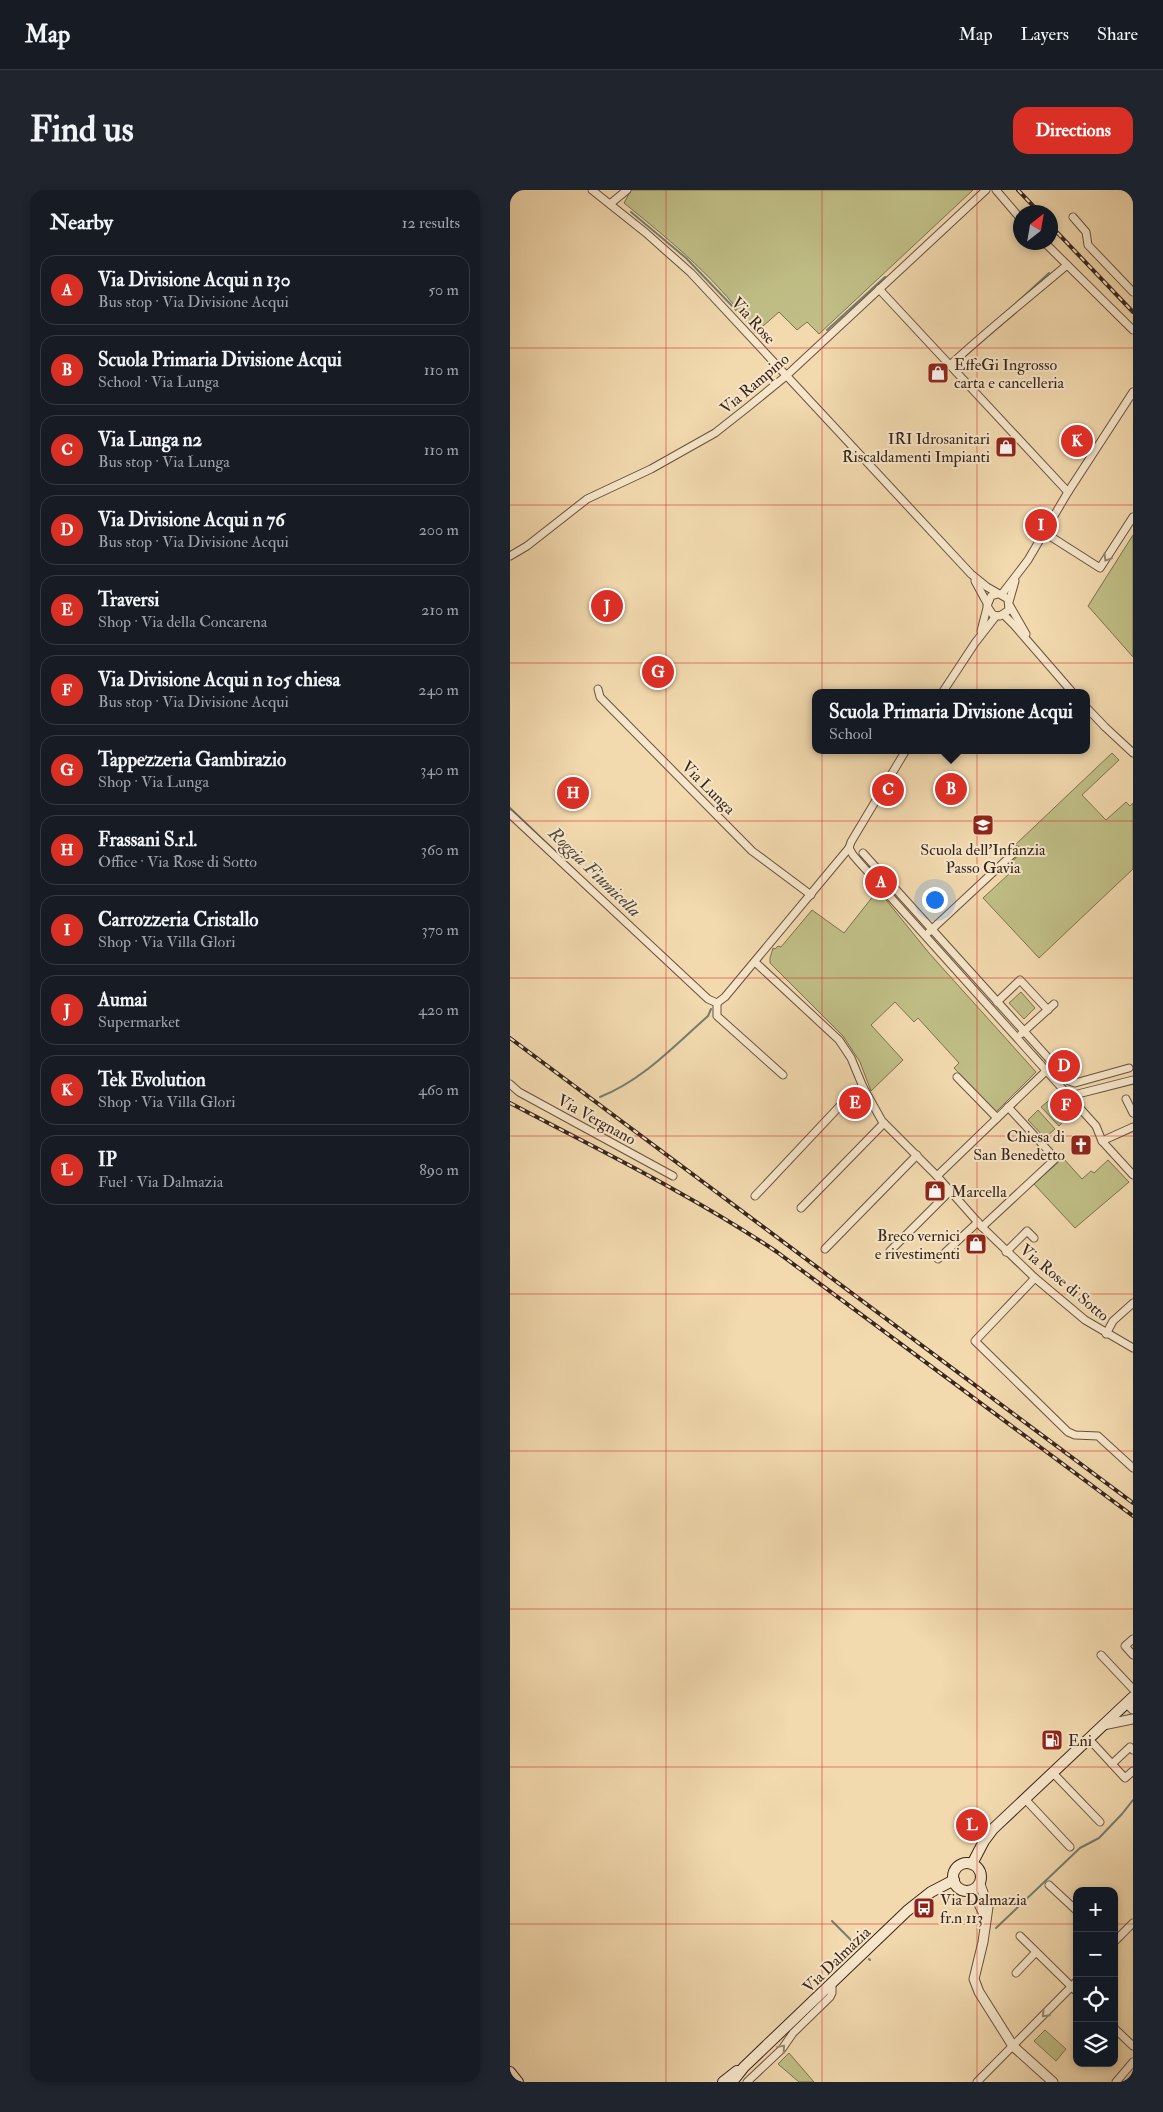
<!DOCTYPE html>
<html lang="en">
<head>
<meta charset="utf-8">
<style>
  :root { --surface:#171b24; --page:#20242c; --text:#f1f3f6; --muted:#9ea1a6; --line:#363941; --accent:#d93025 }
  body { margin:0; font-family:"IM FELL Double Pica",serif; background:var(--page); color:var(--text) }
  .controls { position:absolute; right:15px; bottom:15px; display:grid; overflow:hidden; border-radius:10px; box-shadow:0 2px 8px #0003 }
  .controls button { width:45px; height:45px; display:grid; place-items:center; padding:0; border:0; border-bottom:1px solid var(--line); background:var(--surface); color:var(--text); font:25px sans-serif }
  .compass { position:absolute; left:503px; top:15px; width:45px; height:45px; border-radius:50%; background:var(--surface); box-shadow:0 2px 8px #0003; rotate:31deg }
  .you { position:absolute; left:424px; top:709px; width:18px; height:18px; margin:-12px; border:4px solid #fff; border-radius:50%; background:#1a73e8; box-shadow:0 0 0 8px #1a73e833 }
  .badge { display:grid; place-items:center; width:32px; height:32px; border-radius:50%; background:var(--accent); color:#fff; font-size:16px; font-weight:700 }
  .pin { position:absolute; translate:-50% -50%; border:2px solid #fff; box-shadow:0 1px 5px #0006 }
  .popup { position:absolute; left:302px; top:499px; width:278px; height:65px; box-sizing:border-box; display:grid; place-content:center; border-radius:10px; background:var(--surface); filter:drop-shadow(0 1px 4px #0005); font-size:16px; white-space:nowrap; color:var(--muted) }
  .popup b { font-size:19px; color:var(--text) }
  .popup::after { content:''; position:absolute; left:50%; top:100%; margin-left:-10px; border:10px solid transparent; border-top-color:var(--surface) }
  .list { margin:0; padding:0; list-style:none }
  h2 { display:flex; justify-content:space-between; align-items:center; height:65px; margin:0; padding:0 20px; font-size:21px }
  h2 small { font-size:16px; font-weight:400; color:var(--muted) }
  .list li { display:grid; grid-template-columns:32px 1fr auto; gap:15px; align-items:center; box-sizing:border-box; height:70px; margin:0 10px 10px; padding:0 10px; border:1px solid var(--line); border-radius:15px }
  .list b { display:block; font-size:19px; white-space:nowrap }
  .list p { margin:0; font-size:16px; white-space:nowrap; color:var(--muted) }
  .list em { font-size:16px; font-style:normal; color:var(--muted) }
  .icon { flex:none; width:28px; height:28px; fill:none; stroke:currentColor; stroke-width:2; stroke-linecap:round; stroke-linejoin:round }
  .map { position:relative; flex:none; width:623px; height:1892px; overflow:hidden; border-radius:15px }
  header { display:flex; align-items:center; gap:30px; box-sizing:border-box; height:70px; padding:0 25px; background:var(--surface); border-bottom:1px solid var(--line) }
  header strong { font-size:24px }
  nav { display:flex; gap:28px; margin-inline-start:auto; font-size:18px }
  .intro { display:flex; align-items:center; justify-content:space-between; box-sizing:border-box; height:120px; padding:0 30px }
  h1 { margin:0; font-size:35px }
  .button { padding:12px 22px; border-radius:15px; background:var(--accent); color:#fff; font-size:18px; font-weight:700 }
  main { display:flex; gap:30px; padding:0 30px }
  aside { flex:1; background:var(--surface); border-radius:15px; box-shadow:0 2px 8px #0003 }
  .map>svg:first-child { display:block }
  .green { fill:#c0be86; stroke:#7c7251 }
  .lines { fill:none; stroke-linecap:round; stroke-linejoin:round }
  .stream { stroke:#737e71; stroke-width:2 }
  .minor-casing { stroke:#665240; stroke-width:9 }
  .tertiary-casing { stroke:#665240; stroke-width:11 }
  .secondary-casing { stroke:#38251c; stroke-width:12 }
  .minor { stroke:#f7e6ca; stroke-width:7 }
  .tertiary { stroke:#f7e6ca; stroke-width:9 }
  .secondary { stroke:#f7e6ca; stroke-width:10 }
  .rail-casing { stroke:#38251c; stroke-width:4 }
  .rail { stroke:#f7e6ca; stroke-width:2; stroke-dasharray:5.5; stroke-linecap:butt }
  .oneway { stroke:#988673 }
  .grid { fill:none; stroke:#d62828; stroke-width:1; stroke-opacity:0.55 }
  .labels { text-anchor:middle; stroke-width:4; stroke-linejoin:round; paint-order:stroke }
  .street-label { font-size:16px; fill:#38251c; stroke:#f7e6ca }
  .poi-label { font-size:16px; fill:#38251c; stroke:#f7e6ca; text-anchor:start }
  .water-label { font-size:18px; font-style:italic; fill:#514a3f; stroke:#f7e6ca }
</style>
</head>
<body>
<header>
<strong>Map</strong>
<nav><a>Map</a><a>Layers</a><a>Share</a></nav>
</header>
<div class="intro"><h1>Find us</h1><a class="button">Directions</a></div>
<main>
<aside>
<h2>Nearby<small>12 results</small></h2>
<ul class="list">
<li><span class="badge">A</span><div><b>Via Divisione Acqui n 130</b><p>Bus stop · Via Divisione Acqui</p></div><em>50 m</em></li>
<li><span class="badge">B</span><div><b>Scuola Primaria Divisione Acqui</b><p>School · Via Lunga</p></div><em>110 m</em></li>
<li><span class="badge">C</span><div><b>Via Lunga n2</b><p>Bus stop · Via Lunga</p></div><em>110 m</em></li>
<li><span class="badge">D</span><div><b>Via Divisione Acqui n 76</b><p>Bus stop · Via Divisione Acqui</p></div><em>200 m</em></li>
<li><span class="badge">E</span><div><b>Traversi</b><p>Shop · Via della Concarena</p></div><em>210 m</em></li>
<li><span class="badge">F</span><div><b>Via Divisione Acqui n 105 chiesa</b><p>Bus stop · Via Divisione Acqui</p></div><em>240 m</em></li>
<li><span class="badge">G</span><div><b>Tappezzeria Gambirazio</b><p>Shop · Via Lunga</p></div><em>340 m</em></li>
<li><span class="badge">H</span><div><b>Frassani S.r.l.</b><p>Office · Via Rose di Sotto</p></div><em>360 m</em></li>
<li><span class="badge">I</span><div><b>Carrozzeria Cristallo</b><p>Shop · Via Villa Glori</p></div><em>370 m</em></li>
<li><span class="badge">J</span><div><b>Aumai</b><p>Supermarket</p></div><em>420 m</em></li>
<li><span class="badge">K</span><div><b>Tek Evolution</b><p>Shop · Via Villa Glori</p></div><em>460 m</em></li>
<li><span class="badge">L</span><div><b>IP</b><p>Fuel · Via Dalmazia</p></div><em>890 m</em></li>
</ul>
</aside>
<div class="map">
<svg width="623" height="1892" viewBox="0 0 623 1892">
  <rect width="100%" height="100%" fill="#f2d9ae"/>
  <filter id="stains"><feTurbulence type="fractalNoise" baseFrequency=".004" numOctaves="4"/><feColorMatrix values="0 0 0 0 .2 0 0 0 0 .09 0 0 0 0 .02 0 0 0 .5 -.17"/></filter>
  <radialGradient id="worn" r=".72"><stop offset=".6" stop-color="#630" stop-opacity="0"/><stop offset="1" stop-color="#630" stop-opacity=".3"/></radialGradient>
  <g class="green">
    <path d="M121 0H463L309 144 297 132 287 140 269 122 245 143C210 91 162 52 114 13Z"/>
    <polygon points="623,345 623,467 578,416"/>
    <polygon points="602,563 609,570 572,605 596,630 616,612 620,616 623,613 623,679 529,768 473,708 500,683 495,678 511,663 505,655"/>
    <polygon points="368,700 419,763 526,882 486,922 444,878 449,873 408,828 404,832 385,812 361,835 393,870 361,901 350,872 333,846 260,773 260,768 263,758 265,759 268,756 271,757 302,720 334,743"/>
    <polygon points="511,802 525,818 514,829 499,813"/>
    <polygon points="542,908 559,926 549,936 531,917"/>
    <polygon points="528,920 545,939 535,948 518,930"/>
    <polygon points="553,968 572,989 581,981 584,983 598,970 619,992 565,1038 524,994"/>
    <polygon points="535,1840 556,1859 546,1871 524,1851"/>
    <polygon points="279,1863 304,1892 289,1892 268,1874"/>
  </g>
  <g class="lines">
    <g class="stream">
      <polyline points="121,22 176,68 226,120"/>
      <polyline points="502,117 539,83"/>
      <polyline points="317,140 375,87"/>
      <polyline points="0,618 69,684"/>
      <path d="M90 907C133 890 164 856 198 826L201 819"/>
      <polyline points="322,1731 347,1756"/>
      <polyline points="486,1738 570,1658 589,1648 612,1624 623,1610"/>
      <polyline points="359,1769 360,1770"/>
    </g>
    <g class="minor-casing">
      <g id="minor">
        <polyline points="82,0 136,43 181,83 461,384 477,397 498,409 499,420 490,426 483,425 477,416 481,406 488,404"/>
        <polyline points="486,0 510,28"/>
        <polyline points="100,14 117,0"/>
        <polyline points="563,27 576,42 578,55 623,102"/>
        <polyline points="534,52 623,140"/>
        <polyline points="369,99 558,302"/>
        <path d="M440 175C478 140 518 108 557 75"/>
        <polyline points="535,343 590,378 623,327"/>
        <polyline points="0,366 17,356 77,309 141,279 205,243 238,217 276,186 476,0"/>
        <polyline points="465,391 477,413"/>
        <polyline points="492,404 518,370 558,302 623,202"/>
        <polyline points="499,412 505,391"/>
        <polyline points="500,416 516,444"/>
        <polyline points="494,425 504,435 563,503"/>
        <polyline points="471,441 477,418"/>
        <polyline points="88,499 90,507 242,661 301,705"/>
        <polyline points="432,503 465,453 486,426"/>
        <polyline points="576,517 595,537 623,563"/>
        <polyline points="0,624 198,809 207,813"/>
        <polyline points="339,658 343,665 349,672 586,936 592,951 623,985"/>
        <polyline points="353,663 559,891 565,893 619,878"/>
        <polyline points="419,742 507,660"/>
        <polyline points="245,772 329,850 341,868 353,897 372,931 427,986 472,1037 525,1088 575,1130 623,1158"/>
        <polyline points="487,812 510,790 538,820"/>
        <polyline points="207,813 215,807 339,658 341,652 396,560"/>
        <polyline points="207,813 207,826 273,885"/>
        <polyline points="511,844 544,814"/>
        <polyline points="447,887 487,928"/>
        <polyline points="0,894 9,902 163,986"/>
        <polyline points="560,906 623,890"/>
        <polyline points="616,909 623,923"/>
        <polyline points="592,951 623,937"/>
        <polyline points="427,986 537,880"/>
        <polyline points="245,1006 343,902 353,897"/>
        <polyline points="291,1018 374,933"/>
        <polyline points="472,1037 544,970 544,967 498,917"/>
        <polyline points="315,1059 407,965"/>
        <polyline points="380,1061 440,1001"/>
        <polyline points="496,1062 517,1041 524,1048"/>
        <polyline points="428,1069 468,1032"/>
        <polyline points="525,1088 465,1151 558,1242 565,1245 588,1246 623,1278"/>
        <polyline points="596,1144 603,1131 623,1113"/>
        <polyline points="623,1449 615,1456 623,1465"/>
        <polyline points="591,1465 623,1499"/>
        <polyline points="579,1549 615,1588 623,1581"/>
        <polyline points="602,1574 620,1557 623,1560"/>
        <polyline points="543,1583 590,1632"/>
        <polyline points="515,1609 560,1657"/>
        <polyline points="539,1695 567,1721"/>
        <polyline points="510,1746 567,1802"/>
        <polyline points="604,1752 623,1733"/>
        <polyline points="506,1783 526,1762"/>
        <polyline points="604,1838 623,1856"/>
        <polyline points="237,1892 272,1859 283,1843 320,1807 322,1803 322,1792"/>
        <polyline points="467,1892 567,1791"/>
        <polyline points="606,1892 623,1872"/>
      </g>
    </g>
    <g class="tertiary-casing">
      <g id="tertiary">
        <polyline points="617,1513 623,1519"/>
        <polyline points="593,1535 623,1529"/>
        <polyline points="470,1694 478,1717 473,1752 464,1789 469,1802 503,1856 543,1892"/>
        <polyline points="459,1701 467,1710 476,1728"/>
      </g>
    </g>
    <g class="secondary-casing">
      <g id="secondary">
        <circle cx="457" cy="1687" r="14"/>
        <polyline points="462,1674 474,1651 483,1639 623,1507"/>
        <polyline points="0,1882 8,1892"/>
        <polyline points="213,1892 227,1881"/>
        <polyline points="222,1892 234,1877 397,1721 421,1702 444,1690"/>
      </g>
    </g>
    <use href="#minor" class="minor"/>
    <use href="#tertiary" class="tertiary"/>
    <use href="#secondary" class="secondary"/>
    <g class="rail-casing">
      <g id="rail">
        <polyline points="508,0 529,22"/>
        <polyline points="540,35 623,122"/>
        <polyline points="0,848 623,1313"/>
        <path d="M0 913C91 961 182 1005 267 1062L623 1326"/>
      </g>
    </g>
    <use href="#rail" class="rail"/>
  </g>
  <defs><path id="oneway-chevron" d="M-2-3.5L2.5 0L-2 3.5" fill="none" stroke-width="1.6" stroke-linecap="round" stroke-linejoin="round" transform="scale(1.25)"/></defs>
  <g class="oneway">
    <use href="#oneway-chevron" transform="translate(597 368) rotate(122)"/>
    <use href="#oneway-chevron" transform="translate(535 1824) rotate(134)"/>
    <use href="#oneway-chevron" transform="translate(272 1858) rotate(-50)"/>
  </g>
  <path class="grid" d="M156 0V1892M312 0V1892M467 0V1892M0 158H623M0 315H623M0 473H623M0 631H623M0 788H623M0 946H623M0 1104H623M0 1261H623M0 1419H623M0 1577H623M0 1734H567M604 1734H623"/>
  <defs>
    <g id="shop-square" transform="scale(1.125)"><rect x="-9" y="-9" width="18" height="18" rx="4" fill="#8f2418" stroke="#f7e6ca"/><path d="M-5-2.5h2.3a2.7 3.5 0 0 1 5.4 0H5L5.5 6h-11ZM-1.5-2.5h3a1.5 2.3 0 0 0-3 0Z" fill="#fff"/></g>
    <g id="school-square" transform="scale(1.125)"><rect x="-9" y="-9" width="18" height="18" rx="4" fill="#8f2418" stroke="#f7e6ca"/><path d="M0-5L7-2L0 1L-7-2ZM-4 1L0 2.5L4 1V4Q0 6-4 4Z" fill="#fff"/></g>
    <g id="church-square" transform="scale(1.125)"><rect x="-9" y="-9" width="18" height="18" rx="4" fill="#8f2418" stroke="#f7e6ca"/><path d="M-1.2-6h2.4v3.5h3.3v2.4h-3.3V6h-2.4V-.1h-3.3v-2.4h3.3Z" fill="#fff"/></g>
    <g id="fuel-square" transform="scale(1.125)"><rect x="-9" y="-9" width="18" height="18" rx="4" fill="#8f2418" stroke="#f7e6ca"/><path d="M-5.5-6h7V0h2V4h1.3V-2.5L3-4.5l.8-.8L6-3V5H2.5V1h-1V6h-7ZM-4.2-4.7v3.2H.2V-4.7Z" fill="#fff"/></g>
    <g id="bus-square" transform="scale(1.125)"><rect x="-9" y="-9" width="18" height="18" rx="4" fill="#8f2418" stroke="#f7e6ca"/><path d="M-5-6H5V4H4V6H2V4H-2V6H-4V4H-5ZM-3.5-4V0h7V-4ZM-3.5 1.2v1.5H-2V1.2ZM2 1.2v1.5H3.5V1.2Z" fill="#fff"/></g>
  </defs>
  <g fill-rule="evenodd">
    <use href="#shop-square" x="428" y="183"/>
    <use href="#shop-square" x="496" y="257"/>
    <use href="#school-square" x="473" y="635"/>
    <use href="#church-square" x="571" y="955"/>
    <use href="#shop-square" x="425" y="1001"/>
    <use href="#shop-square" x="466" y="1054"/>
    <use href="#fuel-square" x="542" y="1550"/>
    <use href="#bus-square" x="414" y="1718"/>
  </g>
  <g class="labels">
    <g class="street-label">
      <text transform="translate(244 130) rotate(48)" y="6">Via Rose</text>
      <text transform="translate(244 193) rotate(-40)" y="6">Via Rampino</text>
      <text transform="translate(199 597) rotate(45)" y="6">Via Lunga</text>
      <text transform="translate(87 929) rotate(29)" y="6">Via Vergnano</text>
      <text transform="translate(555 1092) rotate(40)" y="6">Via Rose di Sotto</text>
      <text transform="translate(326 1769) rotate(-44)" y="6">Via Dalmazia</text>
    </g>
    <g class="poi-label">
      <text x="444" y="180">EffeGi Ingrosso<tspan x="444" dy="18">carta e cancelleria</tspan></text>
      <text x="480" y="254" text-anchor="end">IRI Idrosanitari<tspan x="480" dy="18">Riscaldamenti Impianti</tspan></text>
      <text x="473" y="665" text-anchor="middle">Scuola dell'Infanzia<tspan x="473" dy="18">Passo Gavia</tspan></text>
      <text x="555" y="952" text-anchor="end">Chiesa di<tspan x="555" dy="18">San Benedetto</tspan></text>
      <text x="441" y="1007">Marcella</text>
      <text x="450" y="1051" text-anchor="end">Breco vernici<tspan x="450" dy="18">e rivestimenti</tspan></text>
      <text x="558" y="1556">Eni</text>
      <text x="430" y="1715">Via Dalmazia<tspan x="430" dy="18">fr.n 113</tspan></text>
    </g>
    <g class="water-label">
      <text transform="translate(85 682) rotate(44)" y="6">Roggia Fiumicella</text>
    </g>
  </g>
  <rect width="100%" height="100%" filter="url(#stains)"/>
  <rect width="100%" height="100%" fill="url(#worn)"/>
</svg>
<div class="controls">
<button>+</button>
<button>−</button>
<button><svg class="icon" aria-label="locate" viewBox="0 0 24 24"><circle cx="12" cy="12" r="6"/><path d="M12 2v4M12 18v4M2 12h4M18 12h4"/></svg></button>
<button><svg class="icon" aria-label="layers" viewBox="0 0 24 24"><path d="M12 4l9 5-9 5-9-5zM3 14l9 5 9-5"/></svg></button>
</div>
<svg class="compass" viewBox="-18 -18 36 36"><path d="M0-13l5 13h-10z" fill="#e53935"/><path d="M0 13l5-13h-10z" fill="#9ea1a6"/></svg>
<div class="you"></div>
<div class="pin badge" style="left:371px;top:692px">A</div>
<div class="pin badge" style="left:441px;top:599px">B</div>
<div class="popup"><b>Scuola Primaria Divisione Acqui</b>School</div>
<div class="pin badge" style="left:378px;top:600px">C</div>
<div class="pin badge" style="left:554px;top:876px">D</div>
<div class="pin badge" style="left:345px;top:913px">E</div>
<div class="pin badge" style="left:556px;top:915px">F</div>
<div class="pin badge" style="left:148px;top:482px">G</div>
<div class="pin badge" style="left:63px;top:603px">H</div>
<div class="pin badge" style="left:531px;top:335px">I</div>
<div class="pin badge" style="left:97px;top:416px">J</div>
<div class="pin badge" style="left:567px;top:251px">K</div>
<div class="pin badge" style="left:462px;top:1635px">L</div>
</div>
</main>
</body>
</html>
